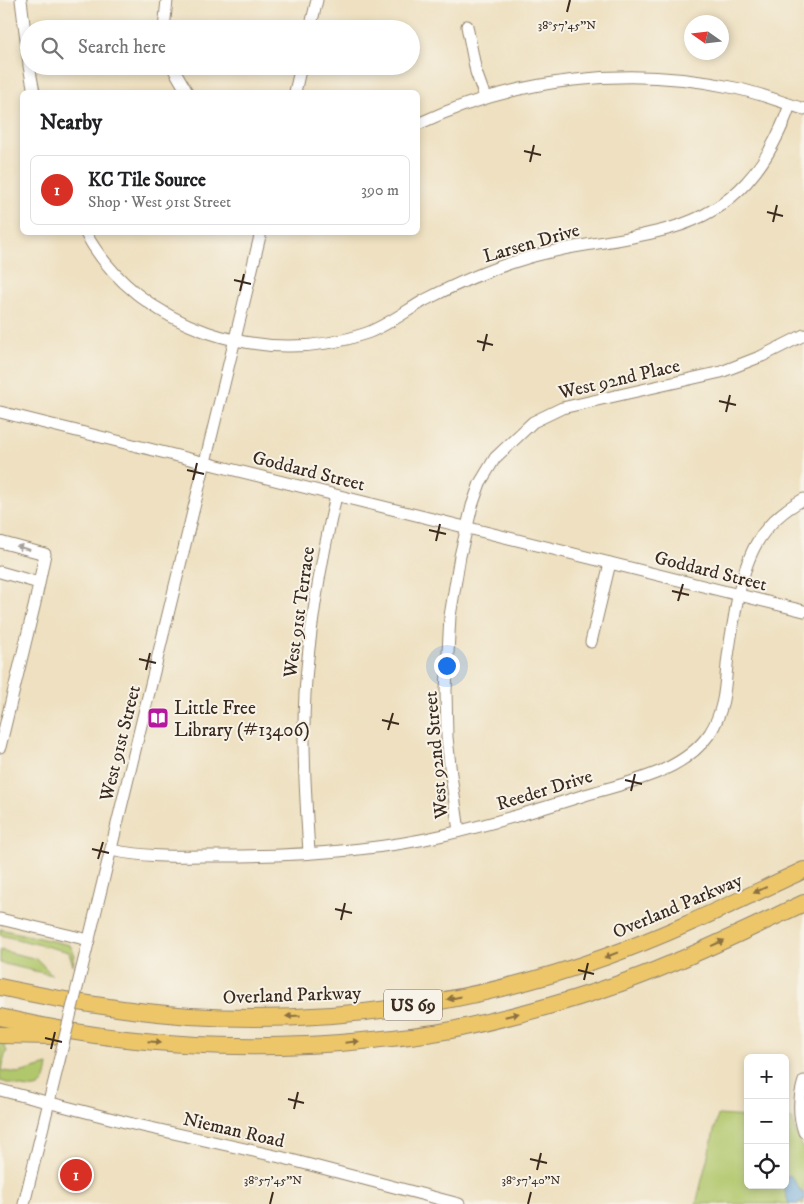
<!DOCTYPE html>
<html lang="en">
<head>
<meta charset="utf-8">
<style>
  :root { --surface:#fff; --page:#f2f2f2; --text:#202124; --muted:#757577; --line:#e0e0e0; --accent:#d93025 }
  body { margin:0; font-family:"IM FELL DW Pica",serif; background:var(--page); color:var(--text) }
  .controls { position:absolute; right:15px; bottom:15px; display:grid; overflow:hidden; border-radius:8px; box-shadow:0 2px 8px #0003 }
  .controls button { width:45px; height:45px; display:grid; place-items:center; padding:0; border:0; border-bottom:1px solid var(--line); background:var(--surface); color:var(--text); font:25px sans-serif }
  .compass { position:absolute; left:684px; top:15px; width:45px; height:45px; border-radius:50%; background:var(--surface); box-shadow:0 2px 8px #0003; rotate:284deg }
  .you { position:absolute; left:446px; top:665px; width:18px; height:18px; margin:-12px; border:4px solid #fff; border-radius:50%; background:#1a73e8; box-shadow:0 0 0 8px #1a73e833 }
  .badge { display:grid; place-items:center; width:32px; height:32px; border-radius:50%; background:var(--accent); color:#fff; font-size:16px; font-weight:700 }
  .pin { position:absolute; translate:-50% -50%; border:2px solid #fff; box-shadow:0 1px 5px #0006 }
  .list { margin:0; padding:0; list-style:none }
  h2 { display:flex; justify-content:space-between; align-items:center; height:65px; margin:0; padding:0 20px; font-size:21px }
  h2 small { font-size:16px; font-weight:400; color:var(--muted) }
  .list li { display:grid; grid-template-columns:32px 1fr auto; gap:15px; align-items:center; box-sizing:border-box; height:70px; margin:0 10px 10px; padding:0 10px; border:1px solid var(--line); border-radius:8px }
  .list b { display:block; font-size:19px; white-space:nowrap }
  .list p { margin:0; font-size:16px; white-space:nowrap; color:var(--muted) }
  .list em { font-size:16px; font-style:normal; color:var(--muted) }
  .icon { flex:none; width:28px; height:28px; fill:none; stroke:currentColor; stroke-width:2; stroke-linecap:round; stroke-linejoin:round }
  .map { position:relative; flex:none; width:804px; height:1204px; overflow:hidden }
  .search { position:absolute; background:var(--surface); box-shadow:0 2px 8px #0003; left:20px; top:20px; width:400px; height:55px; display:flex; align-items:center; gap:12px; box-sizing:border-box; padding:0 18px; border-radius:28px; color:var(--muted); font-size:19px }
  .panel { position:absolute; background:var(--surface); box-shadow:0 2px 8px #0003; left:20px; top:90px; width:400px; height:145px; border-radius:8px }
  .map>svg:first-child { display:block }
  .green { fill:#b1c76c; stroke:#767845 }
  .water { fill:#69a7db; stroke:#52687c }
  .lines { fill:none; stroke-linecap:round; stroke-linejoin:round }
  .minor-casing { stroke:#94856f; stroke-width:13 }
  .highway-casing { stroke:#94856f; stroke-width:18 }
  .minor { stroke:#fff; stroke-width:11 }
  .highway { stroke:#ecc669; stroke-width:16 }
  .minor-bridge-casing { stroke:#94856f; stroke-width:13; stroke-linecap:butt }
  .minor-bridge { stroke:#fff; stroke-width:11 }
  .oneway { fill:#a79f9a }
  .oneway2 { fill:#8b7040 }
  .ticks { fill:none; stroke:#3b2a1e; stroke-width:2 }
  .labels { text-anchor:middle; stroke-width:4; stroke-linejoin:round; paint-order:stroke }
  .shield { fill:#f7f3e8; stroke:#73665b; stroke-width:1 }
  .shield-label { font-size:18px; font-weight:bold; fill:#3b2a1e }
  .street-label { font-size:19px; fill:#3b2a1e; stroke:#f7f3e8 }
  .poi-label { font-size:19px; fill:#3b2a1e; stroke:#f7f3e8; text-anchor:start }
  .ticks-label { font-size:12px; text-anchor:middle; fill:#3b2a1e; stroke:#f7f3e8; stroke-width:4; stroke-linejoin:round; paint-order:stroke }
</style>
</head>
<body>
<div class="map">
<svg width="804" height="1204" viewBox="0 0 804 1204">
  <rect width="100%" height="100%" fill="#f7f3e8"/>
  <filter id="ink" filterUnits="userSpaceOnUse"><feTurbulence type="fractalNoise" baseFrequency=".02" numOctaves="2"/><feDisplacementMap in="SourceGraphic" scale="10" xChannelSelector="R" yChannelSelector="G"/><feConvolveMatrix kernelMatrix="1 2 1 2 8 2 1 2 1" color-interpolation-filters="sRGB"/></filter>
  <filter id="wash" filterUnits="userSpaceOnUse"><feTurbulence type="fractalNoise" baseFrequency=".0096" numOctaves="4" result="noise"/><feDisplacementMap in="SourceGraphic" scale="20" xChannelSelector="R" yChannelSelector="G"/><feGaussianBlur stdDeviation="1.12" result="paint"/><feColorMatrix in="noise" values="0 0 0 0 0 0 0 0 0 0 0 0 0 0 0 0 0 1.4 0 .05"/><feComposite in="paint" operator="in"/></filter>
  <g filter="url(#wash)">
    <rect width="100%" height="100%" fill="#eee0c0"/>
    <g class="green">
      <polygon points="0,929 70,945 75,955 73,965 69,952 0,935"/>
      <polygon points="0,950 37,959 52,975 0,963"/>
      <path d="M0 1043 6 1044 5 1048 7 1051 4 1058 2 1071 19 1073 48 1065C47 1070 46 1080 42 1084 35 1094 10 1083 0 1081Z"/>
      <polygon points="718,1115 748,1117 748,1185 785,1185 785,1119 792,1119 797,1137 804,1152 804,1204 696,1204"/>
    </g>
    <polygon class="water" points="790,1175 804,1195 804,1200 797,1204 789,1204 783,1185 785,1185 785,1177"/>
  </g>
  <g filter="url(#ink)">
    <g class="lines">
      <g class="minor-casing">
        <g id="minor">
          <polyline points="21,0 29,64"/>
          <polyline points="467,26 476,72 485,97"/>
          <polyline points="164,29 167,0"/>
          <polyline points="310,29 317,0"/>
          <polyline points="29,66 34,92"/>
          <polyline points="172,66 187,92"/>
          <polyline points="295,92 301,66"/>
          <path d="M418 124C516 78 628 65 735 88 759 93 781 102 804 109"/>
          <path d="M85 232C137 329 266 369 367 333 388 325 406 311 425 300 454 285 485 271 517 261 567 244 621 243 671 228 735 210 769 165 790 105"/>
          <polyline points="0,412 804,611"/>
          <polyline points="0,542 45,554 35,603 0,747"/>
          <polyline points="0,572 39,583"/>
          <polyline points="591,642 610,563"/>
          <polyline points="459,831 451,775 447,737 446,690 450,616 460,556 472,506 480,483 495,458 533,422 562,408 721,372 762,356 804,335"/>
          <path d="M111 850C148 858 185 856 222 856 296 856 371 852 444 835 492 824 538 810 585 795 628 782 683 773 710 733 724 711 725 689 727 665 729 645 733 626 736 607 745 559 758 523 804 499"/>
          <path d="M309 853C306 800 302 747 305 694 309 627 321 561 336 496"/>
          <polyline points="0,919 89,940"/>
          <polyline points="81,972 261,232"/>
          <path d="M804 1081C798 1099 798 1115 804 1132"/>
          <polyline points="0,1090 133,1124 280,1157 459,1204"/>
          <polyline points="24,1204 59,1061"/>
        </g>
      </g>
      <g class="highway-casing">
        <g id="highway">
          <path d="M0 987C63 1001 126 1011 190 1016 329 1025 474 1004 605 957 673 933 739 900 804 870"/>
          <path d="M0 1017C123 1046 248 1053 373 1040 400 1037 429 1035 456 1029 530 1013 605 992 675 962 718 944 761 923 804 903"/>
          <polyline points="0,1035 52,1036"/>
        </g>
      </g>
      <use href="#minor" class="minor"/>
      <use href="#highway" class="highway"/>
      <g class="minor-bridge-casing">
        <polyline id="minor-bridge" points="59,1061 81,972"/>
      </g>
      <use href="#minor-bridge" class="minor-bridge"/>
    </g>
    <defs><path id="oneway-solid" d="M-6-.8H1V-3.2L6.5 0L1 3.2V.8H-6Z" transform="scale(1.25)"/></defs>
    <use class="oneway" href="#oneway-solid" transform="translate(23 548) rotate(-165)"/>
    <g class="oneway2">
      <use href="#oneway-solid" transform="translate(760 890) rotate(155)"/>
      <use href="#oneway-solid" transform="translate(718 943) rotate(-24)"/>
      <use href="#oneway-solid" transform="translate(611 955) rotate(159)"/>
      <use href="#oneway-solid" transform="translate(454 998) rotate(169)"/>
      <use href="#oneway-solid" transform="translate(512 1015) rotate(-14)"/>
      <use href="#oneway-solid" transform="translate(293 1016) rotate(177)"/>
      <use href="#oneway-solid" transform="translate(155 1042) rotate(5)"/>
      <use href="#oneway-solid" transform="translate(352 1042) rotate(-6)"/>
    </g>
  </g>
  <path class="ticks" d="M567 12 570 0M524 151 541 155M530 162 534 145M767 212 783 216M773 222 777 205M234 280 251 284M240 291 244 274M477 341 493 345M483 351 487 334M719 401 736 405M726 412 730 395M187 470 204 474M193 480 197 463M429 530 446 534M436 541 440 524M672 591 689 595M678 601 683 584M139 659 156 663M146 670 150 653M382 720 399 724M388 730 393 713M625 780 642 784M631 791 635 774M92 849 109 853M98 859 103 842M335 909 352 913M341 920 345 903M578 970 594 974M584 980 588 963M45 1038 62 1042M51 1049 55 1032M288 1099 304 1103M294 1109 298 1092M530 1159 547 1163M537 1170 541 1153M270 1204 273 1192M528 1204 531 1192"/>
  <defs>
    <g id="library-square" transform="scale(1.125)"><rect x="-9" y="-9" width="18" height="18" rx="4" fill="#b5179e" stroke="#f7f3e8"/><path d="M-6-4Q-3-5.5-.7-3.5V5Q-3 3-6 4ZM6-4Q3-5.5 .7-3.5V5Q3 3 6 4Z" fill="#fff"/></g>
  </defs>
  <g fill-rule="evenodd">
    <use href="#library-square" x="158" y="718"/>
  </g>
  <g class="labels">
    <rect class="shield" x="384" y="989.5" width="58" height="31" rx="4"/>
    <g class="shield-label">
      <text x="413" y="1011">US 69</text>
    </g>
    <g class="street-label">
      <text transform="translate(531 242) rotate(-16)" y="7">Larsen Drive</text>
      <text transform="translate(619 378) rotate(-13)" y="7">West 92nd Place</text>
      <text transform="translate(309 470) rotate(14)" y="7">Goddard Street</text>
      <text transform="translate(711 570) rotate(14)" y="7">Goddard Street</text>
      <text transform="translate(298 612) rotate(-82)" y="7">West 91st Terrace</text>
      <text transform="translate(119 743) rotate(-76)" y="7">West 91st Street</text>
      <text transform="translate(435 755) rotate(-95)" y="7">West 92nd Street</text>
      <text transform="translate(544 789) rotate(-17)" y="7">Reeder Drive</text>
      <text transform="translate(677 905) rotate(-23)" y="7">Overland Parkway</text>
      <text transform="translate(292 994) rotate(-2)" y="7">Overland Parkway</text>
      <text transform="translate(234 1129) rotate(13)" y="7">Nieman Road</text>
    </g>
    <g class="poi-label">
      <text x="174" y="714">Little Free<tspan x="174" dy="22">Library (#13406)</tspan></text>
    </g>
  </g>
  <g class="ticks-label">
    <text x="567" y="29">38°57'45"N</text>
    <text x="273" y="1184">38°57'45"N</text>
    <text x="531" y="1184">38°57'40"N</text>
  </g>
</svg>
<div class="controls">
<button>+</button>
<button>−</button>
<button><svg class="icon" aria-label="locate" viewBox="0 0 24 24"><circle cx="12" cy="12" r="6"/><path d="M12 2v4M12 18v4M2 12h4M18 12h4"/></svg></button>
</div>
<svg class="compass" viewBox="-18 -18 36 36"><path d="M0-13l5 13h-10z" fill="#e53935"/><path d="M0 13l5-13h-10z" fill="#757577"/></svg>
<div class="you"></div>
<div class="pin badge" style="left:76px;top:1175px">1</div>
<div class="search"><svg class="icon" aria-label="search" viewBox="0 0 24 24"><circle cx="10" cy="10" r="6"/><path d="M15 15l6 6"/></svg>Search here</div>
<section class="panel">
<h2>Nearby<small></small></h2>
<ul class="list">
<li><span class="badge">1</span><div><b>KC Tile Source</b><p>Shop · West 91st Street</p></div><em>390 m</em></li>
</ul>
</section>
</div>
</body>
</html>
